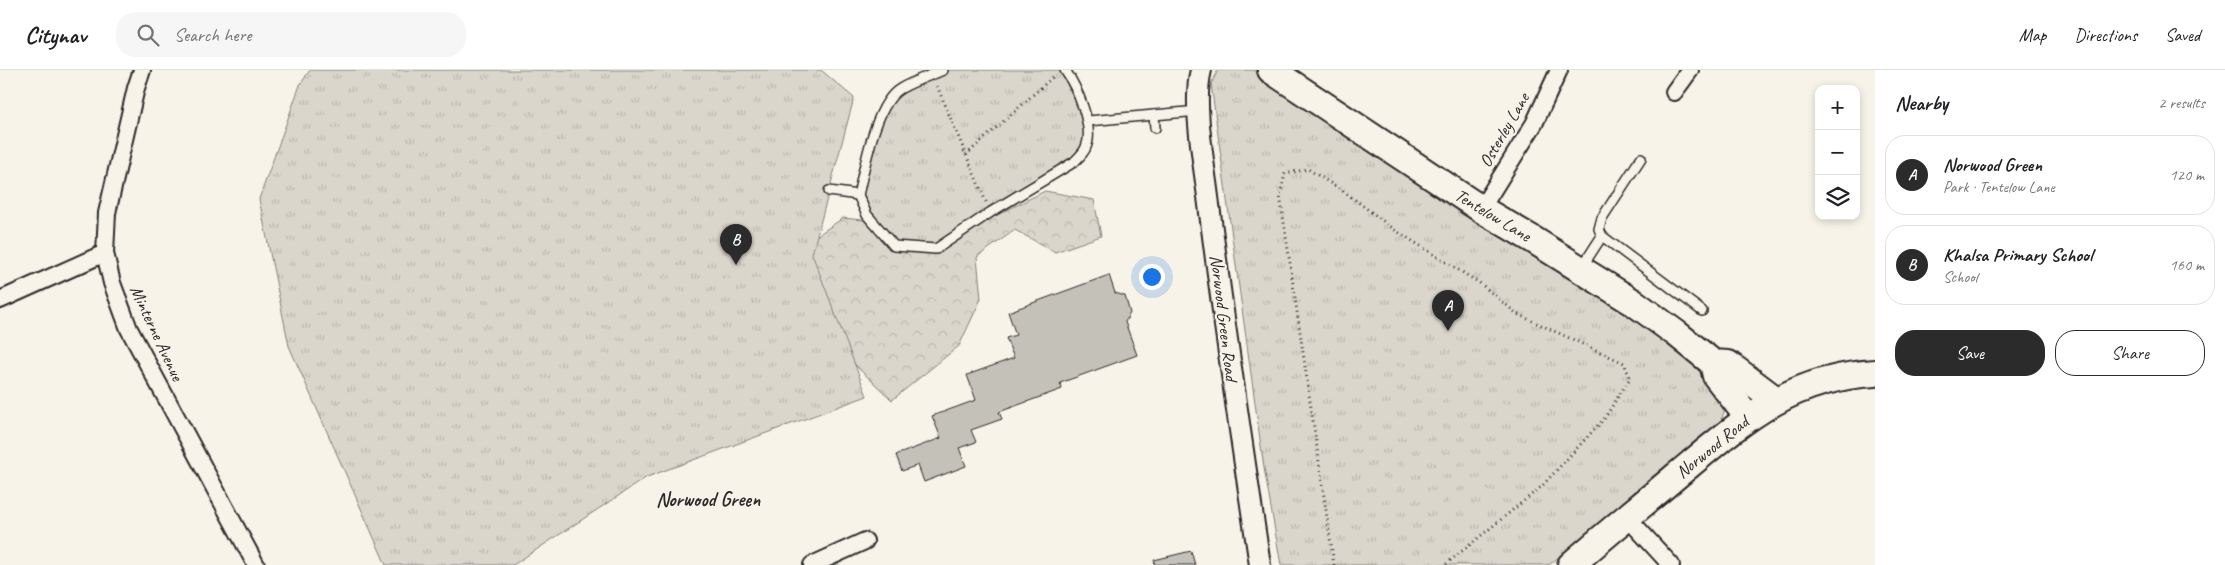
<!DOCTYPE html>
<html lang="en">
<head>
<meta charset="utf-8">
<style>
  :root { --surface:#fff; --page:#f6f6f6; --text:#202124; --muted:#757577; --line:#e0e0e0; --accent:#2b2b2b }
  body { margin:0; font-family:Caveat,sans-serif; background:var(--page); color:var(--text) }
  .controls { position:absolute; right:15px; top:15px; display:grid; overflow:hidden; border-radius:10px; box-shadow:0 2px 8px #0003 }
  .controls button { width:45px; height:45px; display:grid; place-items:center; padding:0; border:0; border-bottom:1px solid var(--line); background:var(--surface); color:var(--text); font:25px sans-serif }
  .you { position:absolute; left:1151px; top:206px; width:18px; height:18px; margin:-12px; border:4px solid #fff; border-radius:50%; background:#1a73e8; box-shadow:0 0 0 8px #1a73e833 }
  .badge { display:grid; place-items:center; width:32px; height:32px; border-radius:50%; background:var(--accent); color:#fff; font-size:16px; font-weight:700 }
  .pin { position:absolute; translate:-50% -41px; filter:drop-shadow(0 1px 2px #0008) }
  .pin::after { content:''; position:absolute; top:26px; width:18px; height:15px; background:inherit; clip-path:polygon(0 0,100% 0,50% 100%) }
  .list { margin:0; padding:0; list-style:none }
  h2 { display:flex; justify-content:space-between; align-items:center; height:65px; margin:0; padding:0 20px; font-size:21px }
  h2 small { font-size:16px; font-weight:400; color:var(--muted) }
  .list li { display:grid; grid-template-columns:32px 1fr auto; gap:15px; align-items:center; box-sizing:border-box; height:80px; margin:0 10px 10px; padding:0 10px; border:1px solid var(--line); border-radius:20px }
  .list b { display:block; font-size:19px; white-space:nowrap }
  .list p { margin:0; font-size:16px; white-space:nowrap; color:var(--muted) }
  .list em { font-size:16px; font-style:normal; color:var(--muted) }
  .actions { display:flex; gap:10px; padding:15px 20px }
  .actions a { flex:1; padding:11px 0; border:1px solid var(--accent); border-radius:20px; text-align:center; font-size:18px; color:var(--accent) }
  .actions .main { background:var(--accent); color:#fff }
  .icon { flex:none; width:28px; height:28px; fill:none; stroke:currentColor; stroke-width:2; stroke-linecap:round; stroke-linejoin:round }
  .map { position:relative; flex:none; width:1875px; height:495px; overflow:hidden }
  header { display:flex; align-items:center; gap:30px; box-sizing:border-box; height:70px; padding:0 25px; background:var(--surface); border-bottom:1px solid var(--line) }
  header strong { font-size:24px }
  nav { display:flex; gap:28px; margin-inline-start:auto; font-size:18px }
  .search { width:350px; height:45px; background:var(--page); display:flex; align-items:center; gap:12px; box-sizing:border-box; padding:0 18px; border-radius:20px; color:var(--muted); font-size:19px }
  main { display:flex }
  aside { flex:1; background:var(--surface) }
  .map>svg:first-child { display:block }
  .forest { fill:url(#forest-crowns); stroke:#82807c }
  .park { fill:url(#park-tufts); stroke:#82807c }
  .building { fill:#c4c1b9; stroke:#2b2b2b }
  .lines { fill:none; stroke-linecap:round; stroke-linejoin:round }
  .service-casing { stroke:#2b2b2b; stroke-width:12 }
  .minor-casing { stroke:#2b2b2b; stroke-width:20 }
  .tertiary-casing { stroke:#2b2b2b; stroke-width:24 }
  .primary-casing { stroke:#2b2b2b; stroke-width:30 }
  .path { stroke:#2b2b2b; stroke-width:3; stroke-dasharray:1 4; stroke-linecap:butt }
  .service { stroke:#f7f3e8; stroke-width:9 }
  .minor { stroke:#f7f3e8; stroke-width:16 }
  .tertiary { stroke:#f7f3e8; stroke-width:20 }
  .primary { stroke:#f7f3e8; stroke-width:26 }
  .labels { text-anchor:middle; stroke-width:4.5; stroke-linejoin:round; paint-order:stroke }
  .street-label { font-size:18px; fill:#2b2b2b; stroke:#f7f3e8 }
  .quarter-label { font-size:20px; font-weight:bold; fill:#2b2b2b; stroke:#f7f3e8 }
</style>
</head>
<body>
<header>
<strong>Citynav</strong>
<div class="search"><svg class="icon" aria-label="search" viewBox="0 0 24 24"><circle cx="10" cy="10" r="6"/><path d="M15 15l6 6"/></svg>Search here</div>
<nav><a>Map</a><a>Directions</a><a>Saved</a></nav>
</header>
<main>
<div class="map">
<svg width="1875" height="495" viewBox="0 0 1875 495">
  <defs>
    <pattern id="forest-crowns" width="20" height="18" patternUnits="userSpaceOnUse" patternTransform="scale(1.25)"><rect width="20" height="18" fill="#dad6cc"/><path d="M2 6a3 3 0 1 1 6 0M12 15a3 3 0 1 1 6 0" fill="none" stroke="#bbb8af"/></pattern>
    <pattern id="park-tufts" width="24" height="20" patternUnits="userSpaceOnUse" patternTransform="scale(1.25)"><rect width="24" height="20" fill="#dad6cc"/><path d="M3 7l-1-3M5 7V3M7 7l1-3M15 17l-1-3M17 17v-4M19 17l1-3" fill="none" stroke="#bbb8af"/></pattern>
  </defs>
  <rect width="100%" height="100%" fill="#f7f3e8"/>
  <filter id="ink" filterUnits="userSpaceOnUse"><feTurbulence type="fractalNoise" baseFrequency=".02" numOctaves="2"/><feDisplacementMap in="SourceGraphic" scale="10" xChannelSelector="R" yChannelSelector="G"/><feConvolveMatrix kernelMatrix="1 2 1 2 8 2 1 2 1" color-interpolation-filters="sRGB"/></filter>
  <g filter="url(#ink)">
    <polygon class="forest" points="1045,121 1094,130 1101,166 1055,182 1015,160 977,187 981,229 959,276 892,330 856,296 828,248 806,173 843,148 902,154 953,167"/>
    <g class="park">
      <polygon points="310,0 821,0 854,28 812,184 867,326 647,407 513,495 386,495 289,276 259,129 300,15"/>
      <polygon points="943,0 1065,0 1088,51 1082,85 936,179 894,176 858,125 888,29"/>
      <polygon points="1218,0 1254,0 1355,71 1612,231 1690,291 1719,324 1725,339 1720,353 1549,495 1281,495 1264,398 1211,14"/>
    </g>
    <g class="building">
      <polygon points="1109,205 1115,223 1125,226 1130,243 1125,252 1137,285 1060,313 1062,319 999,342 1002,349 971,360 976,372 959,378 966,396 924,412 918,395 902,401 896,385 941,368 932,346 976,330 967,305 1014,288 1006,268 1016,265 1008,242"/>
      <polygon points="1191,481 1195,495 1155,495 1154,490"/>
    </g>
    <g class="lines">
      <g class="service-casing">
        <g id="service">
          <path d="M943 0C929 6 913 11 900 19 875 34 865 97 858 125L867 145 894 176 936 179 991 142 1074 92C1079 87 1084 83 1086 77 1095 57 1076 16 1065 0"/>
          <polyline points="1154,45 1155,58"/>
          <polyline points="1088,51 1198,41"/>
          <polyline points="829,121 858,125"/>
          <polyline points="1602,166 1599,159 1602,148 1641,88"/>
          <polyline points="1582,197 1602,166 1702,241"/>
        </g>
      </g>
      <g class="minor-casing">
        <g id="minor">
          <polyline points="142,0 136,18 107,143 105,183 112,213 129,259 256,495"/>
          <polyline points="1674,22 1690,0"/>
          <polyline points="1481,139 1534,54 1559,0"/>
          <polyline points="0,230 105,183"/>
          <polyline points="1627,447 1671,495"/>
          <polyline points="812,495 865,471"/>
        </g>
      </g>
      <g class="tertiary-casing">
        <path id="tertiary" d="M1201 0C1192 34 1205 99 1209 135 1224 256 1242 375 1260 495"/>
      </g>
      <g class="primary-casing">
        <g id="primary">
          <polyline points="1271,0 1481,139 1532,169 1636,234 1677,264 1713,293 1728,294 1776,330"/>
          <polyline points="1713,293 1716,306 1748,347"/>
          <path d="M1571 495C1605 465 1641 436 1676 406 1740 353 1787 308 1875 303"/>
        </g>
      </g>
      <g class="path">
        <polyline points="937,16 986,132"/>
        <polyline points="966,85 1055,5"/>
        <polyline points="1334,495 1280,125 1285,104 1308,99 1346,123 1395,160 1481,214 1517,244 1624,293 1630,308 1604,349 1541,417 1445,495"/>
      </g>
      <use href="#service" class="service"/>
      <use href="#minor" class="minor"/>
      <use href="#tertiary" class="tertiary"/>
      <use href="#primary" class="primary"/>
    </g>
  </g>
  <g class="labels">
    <g class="street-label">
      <text transform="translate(1504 60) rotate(-60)" y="6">Osterley Lane</text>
      <text transform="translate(1493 145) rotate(31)" y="6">Tentelow Lane</text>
      <text transform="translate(1224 248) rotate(83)" y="6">Norwood Green Road</text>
      <text transform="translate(157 263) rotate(65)" y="6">Minterne Avenue</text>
      <text transform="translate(1712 377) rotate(-39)" y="6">Norwood Road</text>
    </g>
    <g class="quarter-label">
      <text x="708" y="436">Norwood Green</text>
    </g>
  </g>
</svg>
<div class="controls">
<button>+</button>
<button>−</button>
<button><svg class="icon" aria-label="layers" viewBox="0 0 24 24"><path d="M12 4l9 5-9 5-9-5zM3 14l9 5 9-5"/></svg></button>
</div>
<div class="you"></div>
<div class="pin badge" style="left:1448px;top:261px">A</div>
<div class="pin badge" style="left:736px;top:195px">B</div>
</div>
<aside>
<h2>Nearby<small>2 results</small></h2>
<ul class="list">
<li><span class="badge">A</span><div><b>Norwood Green</b><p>Park · Tentelow Lane</p></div><em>120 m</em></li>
<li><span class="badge">B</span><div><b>Khalsa Primary School</b><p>School</p></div><em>160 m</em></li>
</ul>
<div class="actions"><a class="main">Save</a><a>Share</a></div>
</aside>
</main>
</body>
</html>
